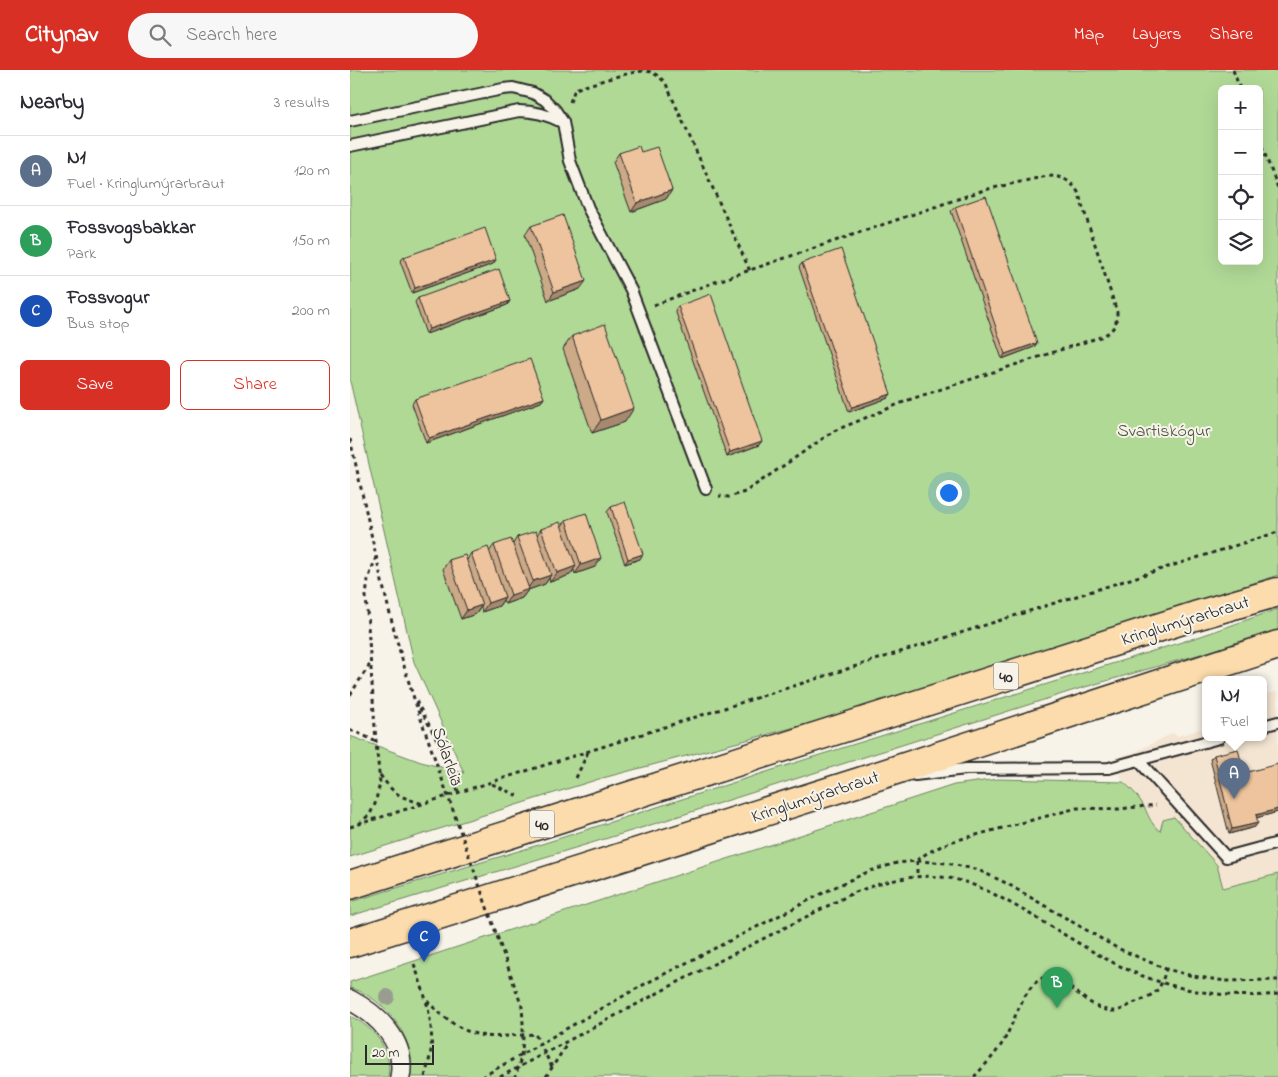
<!DOCTYPE html>
<html lang="en">
<head>
<meta charset="utf-8">
<style>
  :root { --surface:#fff; --page:#f7f7f7; --text:#2b2b33; --muted:#7c7c81; --line:#e1e1e2; --accent:#d93025 }
  body { margin:0; font-family:"Indie Flower",sans-serif; background:var(--page); color:var(--text) }
  .controls { position:absolute; right:15px; top:15px; display:grid; overflow:hidden; border-radius:8px; box-shadow:0 5px 20px #0002 }
  .controls button { width:45px; height:45px; display:grid; place-items:center; padding:0; border:0; border-bottom:1px solid var(--line); background:var(--surface); color:var(--text); font:25px sans-serif }
  .scale { position:absolute; left:15px; bottom:12px; width:69px; box-sizing:border-box; padding-left:5px; border:2px solid #2b2b2b; border-top:0; font-size:14px; line-height:18px; white-space:nowrap; color:#2b2b2b; -webkit-text-stroke:4px #f7f3e8; paint-order:stroke }
  .you { position:absolute; left:598px; top:422px; width:18px; height:18px; margin:-12px; border:4px solid #fff; border-radius:50%; background:#1a73e8; box-shadow:0 0 0 8px #1a73e833 }
  .badge { display:grid; place-items:center; width:32px; height:32px; border-radius:50%; background:var(--accent); color:#fff; font-size:16px; font-weight:700 }
  .pin { position:absolute; translate:-50% -41px; filter:drop-shadow(0 1px 2px #0008) }
  .pin::after { content:''; position:absolute; top:26px; width:18px; height:15px; background:inherit; clip-path:polygon(0 0,100% 0,50% 100%) }
  .popup { position:absolute; left:852px; top:606px; width:65px; height:65px; box-sizing:border-box; display:grid; place-content:center; border-radius:8px; background:var(--surface); filter:drop-shadow(0 1px 4px #0005); font-size:16px; white-space:nowrap; color:var(--muted) }
  .popup b { font-size:19px; color:var(--text) }
  .popup::after { content:''; position:absolute; left:50%; top:100%; margin-left:-10px; border:10px solid transparent; border-top-color:var(--surface) }
  .list { margin:0; padding:0; list-style:none }
  h2 { display:flex; justify-content:space-between; align-items:center; height:65px; margin:0; padding:0 20px; font-size:21px }
  h2 small { font-size:16px; font-weight:400; color:var(--muted) }
  .list li { display:grid; grid-template-columns:32px 1fr auto; gap:15px; align-items:center; box-sizing:border-box; height:70px; padding:0 20px; border-top:1px solid var(--line) }
  .list b { display:block; font-size:19px; white-space:nowrap }
  .list p { margin:0; font-size:16px; white-space:nowrap; color:var(--muted) }
  .list em { font-size:16px; font-style:normal; color:var(--muted) }
  .actions { display:flex; gap:10px; padding:15px 20px }
  .actions a { flex:1; padding:11px 0; border:1px solid var(--accent); border-radius:8px; text-align:center; font-size:18px; color:var(--accent) }
  .actions .main { background:var(--accent); color:#fff }
  .icon { flex:none; width:28px; height:28px; fill:none; stroke:currentColor; stroke-width:2; stroke-linecap:round; stroke-linejoin:round }
  .map { position:relative; flex:none; width:928px; height:1007px; overflow:hidden }
  header { display:flex; align-items:center; gap:30px; box-sizing:border-box; height:70px; padding:0 25px; background:var(--accent); color:#fff }
  header strong { font-size:24px }
  nav { display:flex; gap:28px; margin-inline-start:auto; font-size:18px }
  .search { width:350px; height:45px; background:var(--page); display:flex; align-items:center; gap:12px; box-sizing:border-box; padding:0 18px; border-radius:28px; color:var(--muted); font-size:19px }
  main { display:flex }
  aside { flex:1; background:var(--surface) }
  .map>svg:first-child { display:block }
  .built { fill:#f4e5d2 }
  .green { fill:#b0d996; stroke:#6e8260; fill-rule:evenodd }
  .lines { fill:none; stroke-linecap:round; stroke-linejoin:round }
  .service-casing { stroke:#2b2b2b; stroke-width:14 }
  .minor-casing { stroke:#2b2b2b; stroke-width:22 }
  .primary-casing { stroke:#2b2b2b; stroke-width:31 }
  .path { stroke:#2b2b2b; stroke-width:3; stroke-dasharray:4 4; stroke-linecap:butt }
  .service { stroke:#f7f3e8; stroke-width:10 }
  .minor { stroke:#f7f3e8; stroke-width:19 }
  .primary { stroke:#fcdcac; stroke-width:28 }
  .path-bridge { stroke:#2b2b2b; stroke-width:3; stroke-dasharray:4 4; stroke-linecap:butt }
  .tree { fill:#999d8f }
  .wall { fill:#cca987; stroke:#2b2b2b }
  .shaded-wall { fill:#a6896e; stroke:#2b2b2b }
  .building { fill:#edc49d; stroke:#2b2b2b }
  .labels { text-anchor:middle; stroke-width:4; stroke-linejoin:round; paint-order:stroke }
  .shield { fill:#f7f3e8; stroke:#686764; stroke-width:1 }
  .shield-label { font-size:16px; font-weight:bold; fill:#2b2b2b }
  .park-label { font-size:18px; fill:#4c5646; stroke:#f7f3e8 }
  .street-label { font-size:18px; fill:#2b2b2b; stroke:#f7f3e8 }
</style>
</head>
<body>
<header>
<strong>Citynav</strong>
<div class="search"><svg class="icon" aria-label="search" viewBox="0 0 24 24"><circle cx="10" cy="10" r="6"/><path d="M15 15l6 6"/></svg>Search here</div>
<nav><a>Map</a><a>Layers</a><a>Share</a></nav>
</header>
<main>
<aside>
<h2>Nearby<small>3 results</small></h2>
<ul class="list">
<li><span class="badge" style="background:#5c6f8a">A</span><div><b>N1</b><p>Fuel · Kringlumýrarbraut</p></div><em>120 m</em></li>
<li><span class="badge" style="background:#2e9e5b">B</span><div><b>Fossvogsbakkar</b><p>Park</p></div><em>150 m</em></li>
<li><span class="badge" style="background:#1a4fb4">C</span><div><b>Fossvogur</b><p>Bus stop</p></div><em>200 m</em></li>
</ul>
<div class="actions"><a class="main">Save</a><a>Share</a></div>
</aside>
<div class="map">
<svg width="928" height="1007" viewBox="0 0 928 1007">
  <rect width="100%" height="100%" fill="#f7f3e8"/>
  <filter id="ink" filterUnits="userSpaceOnUse"><feTurbulence type="fractalNoise" baseFrequency=".02" numOctaves="2"/><feDisplacementMap in="SourceGraphic" scale="10" xChannelSelector="R" yChannelSelector="G"/><feConvolveMatrix kernelMatrix="1 2 1 2 8 2 1 2 1" color-interpolation-filters="sRGB"/></filter>
  <g filter="url(#ink)">
    <polygon class="built" points="928,621 928,804 873,818 867,795 814,751 811,759 806,758 782,719 773,712 765,688 785,682 823,663 827,666 855,658 855,668 913,668 913,625"/>
    <g class="green">
      <path d="M0 0H928V505L719 574 472 650 249 709 0 787V666L71 692 114 703 64 592 0 311ZM872 19H909V191H872Z"/>
      <polygon points="928,539 928,562 728,619 291,758 0,846 0,832 195,773 457,689 851,566"/>
      <path d="M648 709 773 712C781 718 787 725 792 733 798 743 800 754 810 761L813 750 824 747 867 795 873 818 928 804V1007H61C61 998 61 988 59 979 53 954 26 924 0 918V912L604 715Z"/>
      <path d="M0 946C23 957 43 979 38 1007H0Z"/>
    </g>
    <g class="lines">
      <g class="service-casing">
        <g id="service">
          <polyline points="0,51 153,19 163,18 183,23 195,30 205,40 213,52 220,91 238,138 281,220 356,419"/>
          <path d="M0 76 169 41C185 41 198 45 212 52"/>
          <polyline points="913,656 928,652"/>
          <polyline points="788,690 876,787 928,773"/>
          <polyline points="565,705 616,699 759,698 869,668"/>
        </g>
      </g>
      <g class="minor-casing">
        <path id="minor" d="M0 930C27 944 57 972 50 1007"/>
      </g>
      <g class="primary-casing">
        <g id="primary">
          <polyline points="0,815 845,546 928,522"/>
          <polyline points="0,873 509,712 928,575"/>
        </g>
      </g>
      <g class="path">
        <polyline points="883,0 890,19"/>
        <path d="M220 32 225 19C242 14 283 0 297 1 306 3 311 8 316 14L400 201"/>
        <polyline points="909,69 928,118"/>
        <path d="M304 235 365 212 634 120 697 106C712 106 720 110 728 122L767 242C767 254 764 260 753 266L561 329 484 361 395 422 379 427 369 426"/>
        <path d="M0 369C22 465 40 562 73 655"/>
        <polyline points="0,625 20,594"/>
        <polyline points="66,631 91,677 109,724"/>
        <polyline points="0,660 13,665 26,672"/>
        <path d="M30 705C46 726 48 726 73 734"/>
        <polyline points="226,708 238,682"/>
        <polyline points="142,714 168,726"/>
        <polyline points="9,754 20,744 25,734 30,713 26,672 16,526 18,510 26,487"/>
        <polyline points="0,757 928,462"/>
        <polyline points="567,790 577,783 600,772 727,738 769,739 806,735"/>
        <polyline points="567,791 567,806"/>
        <path d="M64 894C74 922 84 949 81 980 80 989 77 998 75 1007"/>
        <path d="M77 931C89 943 108 960 126 964 142 969 167 965 185 964L202 997"/>
        <polyline points="132,1007 291,916 487,816 520,801 547,793 567,791 597,793 628,800 656,813 767,878 816,899 843,906 875,911 928,910"/>
        <path d="M150 1007 336 908 503 823C532 812 560 804 591 807 623 810 651 828 678 843 708 860 736 879 766 894 815 919 873 930 928 924"/>
        <polyline points="196,1007 217,974"/>
        <path d="M624 1007C634 996 645 985 653 972 664 954 673 916 693 908 712 901 738 942 764 941 773 941 779 934 788 931 808 923 810 920 816 899"/>
      </g>
      <use href="#service" class="service"/>
      <use href="#minor" class="minor"/>
      <use href="#primary" class="primary"/>
      <path class="path-bridge" d="M73 655 172 937C174 962 174 984 165 1007"/>
    </g>
    <circle class="tree" cx="37" cy="927" r="8"/>
    <g class="wall">
      <polygon points="291,82 322,120 316,129 281,142 263,92 269,83"/>
      <polygon points="605,137 687,273 684,277 652,289 601,141"/>
      <polygon points="181,156 230,219 198,231 175,165"/>
      <polygon points="54,187 143,194 62,223 50,191"/>
      <polygon points="452,193 538,328 499,342 449,197"/>
      <polygon points="68,228 160,231 157,235 76,264 65,232"/>
      <polygon points="328,236 409,375 377,387 325,240"/>
      <polygon points="222,266 275,352 242,363 213,279"/>
      <polygon points="194,328 191,332 76,373 62,334 65,329"/>
      <polygon points="261,437 290,489 275,494 257,442"/>
      <polygon points="216,450 245,497 225,504 224,500 220,505 200,512 199,508 195,514 178,520 172,528 155,534 153,530 149,536 132,542 131,537 126,544 111,549 93,499 99,490 117,490 121,483 139,482 144,475 163,474 167,467 187,465 191,459 212,456"/>
      <polygon points="864,685 894,703 928,742 906,748 905,757 879,764 860,689"/>
    </g>
    <g class="shaded-wall">
      <polygon points="322,120 316,129 281,142 287,133"/>
      <polygon points="146,190 143,194 62,223 65,218"/>
      <polygon points="236,211 230,219 198,231 204,222"/>
      <polygon points="160,231 157,235 76,264 79,259"/>
      <polygon points="687,273 684,277 652,289 655,284"/>
      <polygon points="541,324 538,328 499,342 502,337"/>
      <polygon points="194,328 191,332 76,373 79,368"/>
      <polygon points="284,338 275,352 242,363 251,350"/>
      <polygon points="412,371 409,375 377,387 380,382"/>
      <polygon points="293,484 290,489 275,494 278,489"/>
      <polygon points="251,488 245,497 225,504 231,495"/>
      <polygon points="226,496 220,505 200,512 207,503"/>
      <polygon points="201,505 195,514 178,520 172,528 155,534 161,525 177,519 183,511"/>
      <polygon points="155,527 149,536 132,542 138,533"/>
      <polygon points="132,535 126,544 111,549 117,540"/>
      <polygon points="928,739 928,742 902,749 906,745"/>
      <polygon points="908,753 905,757 879,764 882,759"/>
    </g>
    <g class="building">
      <polygon points="289,76 291,82 307,77 322,120 287,133 269,83"/>
      <polygon points="636,126 687,273 655,284 605,137"/>
      <polygon points="213,145 236,211 204,222 181,156"/>
      <polygon points="135,158 146,190 65,218 54,187"/>
      <polygon points="491,179 541,324 502,337 452,193"/>
      <polygon points="149,199 160,231 79,259 68,228"/>
      <polygon points="361,224 412,371 380,382 328,236"/>
      <polygon points="255,254 284,338 251,350 222,266"/>
      <polygon points="180,289 194,328 79,368 65,329"/>
      <polygon points="275,432 293,484 278,489 261,437"/>
      <polygon points="236,443 251,488 231,495 216,450"/>
      <polygon points="210,452 226,496 207,503 191,459"/>
      <polygon points="186,461 201,505 183,511 167,467"/>
      <polygon points="161,469 179,519 161,525 144,475"/>
      <polygon points="138,477 155,527 138,533 121,483"/>
      <polygon points="115,485 132,535 117,540 99,490"/>
      <polygon points="888,679 894,703 928,694 928,739 906,745 908,753 882,759 864,685"/>
    </g>
  </g>
  <g class="labels">
    <g class="shield">
      <rect x="643.5" y="592.5" width="25" height="27" rx="4"/>
      <rect x="179.5" y="740.5" width="25" height="27" rx="4"/>
    </g>
    <g class="shield-label">
      <text x="656" y="612">40</text>
      <text x="192" y="760">40</text>
    </g>
    <g class="park-label">
      <text x="814" y="366">Svartiskógur</text>
    </g>
    <g class="street-label">
      <text transform="translate(835 550) rotate(-17)" y="6">Kringlumýrarbraut</text>
      <text transform="translate(98 686) rotate(71)" y="6">Sólarleið</text>
      <text transform="translate(465 726) rotate(-18)" y="6">Kringlumýrarbraut</text>
    </g>
  </g>
</svg>
<div class="controls">
<button>+</button>
<button>−</button>
<button><svg class="icon" aria-label="locate" viewBox="0 0 24 24"><circle cx="12" cy="12" r="6"/><path d="M12 2v4M12 18v4M2 12h4M18 12h4"/></svg></button>
<button><svg class="icon" aria-label="layers" viewBox="0 0 24 24"><path d="M12 4l9 5-9 5-9-5zM3 14l9 5 9-5"/></svg></button>
</div>
<div class="scale">20 m</div>
<div class="you"></div>
<div class="pin badge" style="left:884px;top:729px;background:#5c6f8a">A</div>
<div class="popup"><b>N1</b>Fuel</div>
<div class="pin badge" style="left:707px;top:938px;background:#2e9e5b">B</div>
<div class="pin badge" style="left:74px;top:892px;background:#1a4fb4">C</div>
</div>
</main>
</body>
</html>
